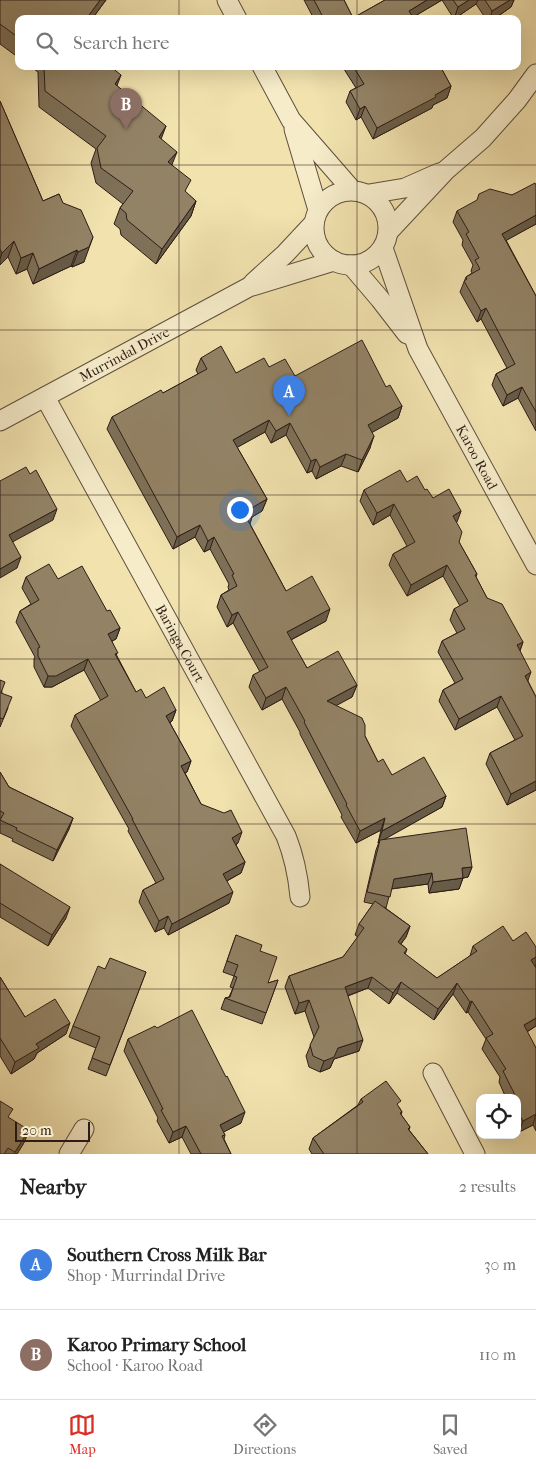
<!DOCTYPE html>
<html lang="en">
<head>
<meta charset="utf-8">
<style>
  :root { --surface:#fff; --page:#f2f2f2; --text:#222; --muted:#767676; --line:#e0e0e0; --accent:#d93025 }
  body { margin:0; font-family:"IM FELL French Canon",serif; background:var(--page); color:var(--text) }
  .controls { position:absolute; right:15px; bottom:15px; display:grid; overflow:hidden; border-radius:10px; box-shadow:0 5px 20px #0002 }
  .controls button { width:45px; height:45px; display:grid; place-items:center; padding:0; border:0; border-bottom:1px solid var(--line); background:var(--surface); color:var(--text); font:25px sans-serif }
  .scale { position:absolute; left:15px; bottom:12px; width:75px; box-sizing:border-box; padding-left:5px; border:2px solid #2d1c17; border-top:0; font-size:14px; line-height:18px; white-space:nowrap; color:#2d1c17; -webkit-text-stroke:4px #f6ecca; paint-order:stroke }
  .you { position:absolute; left:239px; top:509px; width:18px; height:18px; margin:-12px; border:4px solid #fff; border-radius:50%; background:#1a73e8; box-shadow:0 0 0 8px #1a73e833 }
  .badge { display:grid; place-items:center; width:32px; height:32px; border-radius:50%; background:var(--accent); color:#fff; font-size:16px; font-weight:700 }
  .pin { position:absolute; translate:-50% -41px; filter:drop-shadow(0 1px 2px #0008) }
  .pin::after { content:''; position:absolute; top:26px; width:18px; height:15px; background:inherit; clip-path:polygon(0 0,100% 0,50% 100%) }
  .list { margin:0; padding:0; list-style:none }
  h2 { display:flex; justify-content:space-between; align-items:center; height:65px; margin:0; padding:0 20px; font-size:21px }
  h2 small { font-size:16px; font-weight:400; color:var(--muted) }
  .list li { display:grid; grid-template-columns:32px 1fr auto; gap:15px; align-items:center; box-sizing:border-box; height:90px; padding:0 20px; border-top:1px solid var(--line) }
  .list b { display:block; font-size:19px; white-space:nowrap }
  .list p { margin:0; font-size:16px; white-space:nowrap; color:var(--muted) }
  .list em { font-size:16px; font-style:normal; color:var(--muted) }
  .icon { flex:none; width:28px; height:28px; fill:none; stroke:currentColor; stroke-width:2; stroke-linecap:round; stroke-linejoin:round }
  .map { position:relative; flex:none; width:536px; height:1154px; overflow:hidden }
  .search { position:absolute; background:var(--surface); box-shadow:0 5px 20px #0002; left:15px; right:15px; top:15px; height:55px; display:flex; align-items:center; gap:12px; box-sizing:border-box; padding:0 18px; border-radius:10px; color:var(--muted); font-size:19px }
  .sheet { height:245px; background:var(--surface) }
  nav { display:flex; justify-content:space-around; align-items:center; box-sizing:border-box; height:70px; border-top:1px solid var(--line); background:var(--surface); font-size:14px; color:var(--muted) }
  nav a { display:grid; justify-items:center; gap:2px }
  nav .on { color:var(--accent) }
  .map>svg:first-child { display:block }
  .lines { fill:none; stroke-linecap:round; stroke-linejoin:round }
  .minor-casing { stroke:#5e4e3d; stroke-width:21 }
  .minor { stroke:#f6ecca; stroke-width:19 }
  .wall { fill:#7e7158; stroke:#2d1c17 }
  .shaded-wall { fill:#675c47; stroke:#2d1c17 }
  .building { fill:#938366; stroke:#2d1c17 }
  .grid { fill:none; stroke:#2d1c17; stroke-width:1; stroke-opacity:0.55 }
  .labels { text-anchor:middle; stroke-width:4.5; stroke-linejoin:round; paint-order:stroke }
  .street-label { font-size:14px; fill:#2d1c17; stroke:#f6ecca }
</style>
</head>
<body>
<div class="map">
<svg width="536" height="1154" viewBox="0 0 536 1154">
  <rect width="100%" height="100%" fill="#f1e2ae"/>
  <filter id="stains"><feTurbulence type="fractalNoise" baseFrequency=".004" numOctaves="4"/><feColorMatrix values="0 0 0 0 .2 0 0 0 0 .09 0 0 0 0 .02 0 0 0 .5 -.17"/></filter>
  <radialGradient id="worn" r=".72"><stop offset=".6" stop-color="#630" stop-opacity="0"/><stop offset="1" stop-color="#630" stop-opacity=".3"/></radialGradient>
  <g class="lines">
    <g class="minor-casing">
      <g id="minor">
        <polyline points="227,0 237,19"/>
        <polyline points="262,66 291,120 352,190"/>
        <polyline points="294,129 318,210"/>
        <circle cx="351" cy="228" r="37"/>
        <polyline points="369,194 405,188 439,173"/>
        <polyline points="389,231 446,170 483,138 517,100 536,74"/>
        <path id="s1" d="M383 248 418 349 536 565"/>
        <polyline points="351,265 380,299 407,334"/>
        <polyline points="253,283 285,254 314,223"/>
        <path id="s2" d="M45 397 286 836C294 856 298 875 300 897"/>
        <path id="s3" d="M0 421 249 287 334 261"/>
        <polyline points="433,1073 475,1154"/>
        <polyline points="69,1154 84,1129"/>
      </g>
    </g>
    <use href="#minor" class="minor"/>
  </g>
  <g class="wall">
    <polygon points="0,0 106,0 92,19 19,19 19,58 0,44"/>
    <polygon points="304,0 344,0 353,18 385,0 442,0 413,17 414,19 314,19"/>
    <polygon points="442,0 514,0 511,7 494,19 486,19 476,4 454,19"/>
    <polygon points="30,66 110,66 117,86 161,139 172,165 186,193 196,201 191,216 156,264 121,235 120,229 114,224 120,208 123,204 96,183 91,163 96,149 39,107 38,72"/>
    <polygon points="342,66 440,66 451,86 447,98 433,105 432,108 373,139 361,117 356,120 346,102 350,91 356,88"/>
    <polygon points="0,101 43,201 59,194 84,262 72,267 71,266 33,284 27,269 16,274 8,257 0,265"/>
    <polygon points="536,185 536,224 506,240 536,296 536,431 518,398 503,406 492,385 496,374 507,368 481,319 477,322 460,292 466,277 472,273 471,271 473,265 462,245 463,240 453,222 457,211 512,195"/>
    <polygon points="201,358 236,373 269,367 295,376 386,387 402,406 398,418 372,432 370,448 358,472 341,466 316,479 312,471 307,473 286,435 271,443 265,432 237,447 267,499 262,511 252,517 250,524 286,591 326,621 291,640 307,668 357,685 352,697 336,705 365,736 378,762 392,775 446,796 442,807 384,839 472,867 468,877 463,878 459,889 429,893 428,884 391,889 386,908 384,907 410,926 406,937 401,944 407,949 405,955 437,978 470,956 473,946 513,941 536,947 536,965 535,966 536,968 536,1026 527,1032 536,1048 536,1131 533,1125 519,1132 517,1129 517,1098 506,1098 499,1082 500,1077 482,1049 486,1039 468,1012 466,1013 453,994 434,1020 397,993 389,1004 368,988 348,996 359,1051 334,1059 330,1068 320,1072 309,1067 306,1056 314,1037 305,1011 295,1014 285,987 289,976 343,957 358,937 355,935 359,924 373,904 364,902 376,850 379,842 378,843 381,830 356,843 341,817 342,815 300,734 300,732 282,699 262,710 249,687 253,675 260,672 233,623 227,627 217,607 221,595 229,590 228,587 229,584 210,549 204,552 195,537 173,549 107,429 112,417 163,393 198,374 196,370"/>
    <polygon points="407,482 425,490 433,498 461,511 456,523 459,542 477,574 476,577 487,598 523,642 520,651 528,681 536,697 536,790 507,805 486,764 490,753 515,740 497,707 455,730 439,701 443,690 455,683 438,652 442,641 457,633 450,620 454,609 460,606 443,576 407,596 389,565 393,554 407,546 390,515 373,525 360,501 364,490"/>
    <polygon points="26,577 58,579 107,611 120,628 116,639 112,641 117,656 136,692 146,698 176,710 172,721 170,723 191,761 187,772 185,773 201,804 238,843 236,845 245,862 241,873 227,881 229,903 168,935 164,928 155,932 139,902 143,890 156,883 128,831 129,829 71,726 75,715 101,701 84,670 52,687 44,687 34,667 34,659 35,657 16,622 20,611 31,604 22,588"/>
    <polygon points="0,680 2,693 8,708 0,727"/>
    <polygon points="0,772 9,787 73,818 69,829 53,861 12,841 13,839 0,833"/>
    <polygon points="0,864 66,918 48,946 0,917"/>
    <polygon points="236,935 260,951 268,983 278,980 262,1024 221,1009 225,998 229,997 233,988 230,987 234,976 223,972"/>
    <polygon points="105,969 146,972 106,1076 88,1069 96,1048 69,1037 73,1026"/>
    <polygon points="0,977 25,1017 66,1034 37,1053 34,1059 11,1074 0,1056"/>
    <polygon points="157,1028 241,1123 223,1132 225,1135 224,1139 231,1154 191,1154 182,1137 169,1143 157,1121 158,1118 124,1051 128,1039"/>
    <polygon points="361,1099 399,1107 402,1112 401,1115 410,1127 409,1130 428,1154 312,1154 309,1149 313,1138 358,1105"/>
    <polygon points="10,1118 25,1141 17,1154 0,1154"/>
  </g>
  <g class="shaded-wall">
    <polygon points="100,0 106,0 92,19 86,19"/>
    <polygon points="427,0 442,0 410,19 409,11"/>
    <polygon points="469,0 478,0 476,4 454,19 458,7"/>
    <polygon points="510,0 514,0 511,7 494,19 490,19 492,11"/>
    <polygon points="121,75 115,91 115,84"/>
    <polygon points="451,86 447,98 433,105 432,108 373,139 377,128"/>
    <polygon points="365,106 361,117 356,120 360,109"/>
    <polygon points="166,126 160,142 159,137"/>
    <polygon points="177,152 171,167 168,162"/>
    <polygon points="196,201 191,216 156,264 162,249"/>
    <polygon points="536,215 536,224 498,245 502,234"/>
    <polygon points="93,237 84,262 72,267 78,252"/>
    <polygon points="14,241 8,257 0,265 0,259 2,253"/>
    <polygon points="77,250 71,266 33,284 39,269"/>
    <polygon points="33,253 27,269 16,274 21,258"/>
    <polygon points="486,308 481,319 477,322 481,311"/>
    <polygon points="522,387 518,398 503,406 507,395"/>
    <polygon points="402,406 398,418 364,437 368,425"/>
    <polygon points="269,420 265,432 229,452 233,440"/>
    <polygon points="290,423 286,435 271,443 276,431"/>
    <polygon points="374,436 370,448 358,472 362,460"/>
    <polygon points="346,454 341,466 316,479 320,467"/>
    <polygon points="316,459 312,471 307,473 311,461"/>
    <polygon points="267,499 262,511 252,517 248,529 243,531 248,510"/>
    <polygon points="394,504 390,515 373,525 377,513"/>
    <polygon points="57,509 53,520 5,546 9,535"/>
    <polygon points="461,511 457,522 449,527 453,516"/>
    <polygon points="200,525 195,537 173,549 177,537"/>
    <polygon points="214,537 210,549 204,552 208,541"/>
    <polygon points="21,557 17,568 0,578 0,569"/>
    <polygon points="447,565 443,576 407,596 411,585"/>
    <polygon points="330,609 326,621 283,644 287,632"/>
    <polygon points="238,612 233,623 227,627 232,615"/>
    <polygon points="120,628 116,639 104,645 108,634"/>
    <polygon points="523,642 519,653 517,645"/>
    <polygon points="88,659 84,670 52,687 44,687 48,676"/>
    <polygon points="531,672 527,683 525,676"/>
    <polygon points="357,685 352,697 323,713 327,701"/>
    <polygon points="286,687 282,699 262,710 266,698"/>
    <polygon points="501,696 497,707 455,730 459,719"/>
    <polygon points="176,710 172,721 162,727 166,716"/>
    <polygon points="191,761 187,772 177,777 181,766"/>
    <polygon points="536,781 536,790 507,805 511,794"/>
    <polygon points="446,796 442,807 378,843 382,831"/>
    <polygon points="73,818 69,829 53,861 57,850"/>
    <polygon points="385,818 381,830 356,843 360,831"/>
    <polygon points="242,832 238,843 228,849 232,838"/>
    <polygon points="245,862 241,873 219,885 223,874"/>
    <polygon points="472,867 468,877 458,879 462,868"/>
    <polygon points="432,873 428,884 390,889 394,879"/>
    <polygon points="463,878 459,889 429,893 433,882"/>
    <polygon points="233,892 229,903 168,935 172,924"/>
    <polygon points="70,907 66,918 48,946 52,935"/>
    <polygon points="168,916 164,928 155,932 159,921"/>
    <polygon points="410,926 406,937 394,953 398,942"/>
    <polygon points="536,957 536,965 527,971 531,960"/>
    <polygon points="372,977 368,988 341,998 345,987"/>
    <polygon points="401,982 397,993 389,1004 393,993"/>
    <polygon points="457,983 453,994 434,1020 438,1009"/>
    <polygon points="309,1000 305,1011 295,1014 299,1003"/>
    <polygon points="472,1001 468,1012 466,1013 470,1002"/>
    <polygon points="536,1018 536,1026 520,1036 524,1025"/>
    <polygon points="70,1023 66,1034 37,1053 34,1059 11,1074 15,1062 36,1044"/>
    <polygon points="363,1040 359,1051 334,1059 330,1068 320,1072 324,1061 338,1048"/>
    <polygon points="245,1112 241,1123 216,1136 220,1125"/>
    <polygon points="536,1114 533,1125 519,1132 523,1121"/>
    <polygon points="186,1126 182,1137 169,1143 173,1132"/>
    <polygon points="29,1130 25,1141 17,1154 14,1154"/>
  </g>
  <g class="building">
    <polygon points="0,0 100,0 87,18 87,19 19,19 19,38 0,24"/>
    <polygon points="314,0 344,0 353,18 385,0 427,0 409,11 414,19 324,19"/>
    <polygon points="453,0 469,0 458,7"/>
    <polygon points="485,0 510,0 492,11"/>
    <polygon points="44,66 110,66 121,75 115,84 166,126 159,137 177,152 168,162 191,180 185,191 196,201 162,249 127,220 126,213 120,208 133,191 101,168 97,148 106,136 45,91"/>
    <polygon points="353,66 440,66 451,86 435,95 436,97 377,128 365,106 360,109 350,91 364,84"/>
    <polygon points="0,101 43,201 59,194 63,203 81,210 93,237 89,247 78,252 77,250 39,269 33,253 21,258 14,241 2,253 0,249"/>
    <polygon points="535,183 536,185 536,215 502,234 536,296 536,412 522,387 507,395 496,374 515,364 486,308 481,311 464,281 467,279 466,277 480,269 475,260 479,258 466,234 469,232 457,211 477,200 479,194 490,189 512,195"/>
    <polygon points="362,340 386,387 390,385 402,406 368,425 374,436 362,460 346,454 320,467 316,459 311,461 290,423 276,431 269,420 233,440 267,499 248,510 252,517 247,519 286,591 312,576 330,609 287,632 307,668 338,651 357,685 327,701 362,718 365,725 365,736 378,762 383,759 392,775 424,757 446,796 382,831 385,818 360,831 346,805 347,804 304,722 305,721 286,687 266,698 253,675 268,667 238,612 232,615 221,595 237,586 232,575 234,574 214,537 208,541 200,525 177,537 112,417 161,390 163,393 207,369 201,358 221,346 236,373 264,358 269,367 285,359 295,376"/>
    <polygon points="26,467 30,474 36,470 57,509 9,535 21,557 0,569 0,481"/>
    <polygon points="400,470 407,482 417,476 425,490 427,489 433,498 449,489 461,511 453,516 462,532 459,542 477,574 475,575 487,598 502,604 523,642 517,645 531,672 525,676 536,697 536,781 511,794 490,753 523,736 501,696 459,719 443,690 463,679 442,641 465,629 454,609 468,601 447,565 411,585 393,554 415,542 394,504 377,513 364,490"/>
    <polygon points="49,564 58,579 82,566 107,611 110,610 120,628 108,634 118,653 115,654 136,692 141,689 146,698 164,687 176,710 166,716 191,761 181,766 201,804 224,813 231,810 242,832 232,838 245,862 223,874 233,892 172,924 168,916 159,921 143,890 164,879 132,819 133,819 75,715 108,696 88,659 56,676 48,676 38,656 38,648 40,647 20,611 39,600 26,577"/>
    <polygon points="0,680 5,682 1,693 12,697 3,719 0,718"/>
    <polygon points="0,772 9,787 73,818 57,850 16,830 17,828 0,820 4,813 0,811"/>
    <polygon points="466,828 472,867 462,868 463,878 433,882 432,873 394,879 390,897 367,892 380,840"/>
    <polygon points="0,864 70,907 52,935 0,903"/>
    <polygon points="375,901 410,926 398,942 407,949 404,953 437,978 477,951 473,946 503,926 513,941 526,932 536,947 536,957 531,960 536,968 536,1018 524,1025 536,1048 536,1114 523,1121 517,1110 517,1098 511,1098 515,1095 503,1071 506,1069 486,1038 493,1034 472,1001 470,1002 457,983 438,1009 401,982 393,993 372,977 345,987 363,1040 338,1048 334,1057 324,1061 313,1056 310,1045 319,1027 309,1000 299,1003 289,976 343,957 364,928 359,924"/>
    <polygon points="236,935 262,945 260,951 277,957 268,983 278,980 266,1013 225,998 230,997 237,977 234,976 238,965 227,961"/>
    <polygon points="110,958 146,972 110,1065 92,1058 100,1037 73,1026 98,966 105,969"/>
    <polygon points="0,977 25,1017 55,999 70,1023 36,1044 39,1048 15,1062 0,1038"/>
    <polygon points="192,1010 226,1077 227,1076 245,1112 220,1125 225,1135 222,1136 231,1154 201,1154 186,1126 173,1132 161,1110 163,1109 128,1039 155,1026 157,1028"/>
    <polygon points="386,1081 401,1101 397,1104 402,1112 400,1113 410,1127 408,1129 428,1154 324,1154 313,1138 363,1102 361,1099"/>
    <polygon points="0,1101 13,1109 8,1117 29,1130 15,1152 8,1148 4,1154 0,1154"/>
  </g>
  <path class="grid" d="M179 0V19M357 0V19M179 66V1154M357 66V1154M0 165H536M0 330H536M0 495H536M0 659H536M0 824H536M0 989H536"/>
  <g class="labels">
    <g class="street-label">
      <text dy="5" stroke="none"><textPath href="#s3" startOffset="141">Murrindal Drive</textPath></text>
      <text dy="5" stroke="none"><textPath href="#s1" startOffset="230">Karoo Road</textPath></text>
      <text dy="5" stroke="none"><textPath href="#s2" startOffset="281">Baringa Court</textPath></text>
    </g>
  </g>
  <rect width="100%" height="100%" filter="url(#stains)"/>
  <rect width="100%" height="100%" fill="url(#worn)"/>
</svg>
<div class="controls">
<button><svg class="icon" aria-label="locate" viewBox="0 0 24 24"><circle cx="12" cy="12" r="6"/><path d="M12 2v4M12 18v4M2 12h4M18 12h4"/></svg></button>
</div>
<div class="scale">20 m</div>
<div class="you"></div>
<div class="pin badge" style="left:289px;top:416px;background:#3f7fe0">A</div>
<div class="pin badge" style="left:126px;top:129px;background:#8d6e63">B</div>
<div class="search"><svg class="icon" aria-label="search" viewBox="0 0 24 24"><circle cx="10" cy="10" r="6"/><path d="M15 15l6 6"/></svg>Search here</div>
</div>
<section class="sheet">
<h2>Nearby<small>2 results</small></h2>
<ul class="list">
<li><span class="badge" style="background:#3f7fe0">A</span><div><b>Southern Cross Milk Bar</b><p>Shop · Murrindal Drive</p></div><em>30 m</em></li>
<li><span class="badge" style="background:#8d6e63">B</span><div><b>Karoo Primary School</b><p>School · Karoo Road</p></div><em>110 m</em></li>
</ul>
</section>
<nav>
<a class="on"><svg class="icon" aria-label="map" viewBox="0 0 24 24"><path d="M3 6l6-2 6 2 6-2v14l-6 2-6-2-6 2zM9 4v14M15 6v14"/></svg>Map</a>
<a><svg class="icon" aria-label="directions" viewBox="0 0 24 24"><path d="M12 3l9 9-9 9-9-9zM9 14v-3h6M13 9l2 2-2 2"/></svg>Directions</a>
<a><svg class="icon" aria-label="saved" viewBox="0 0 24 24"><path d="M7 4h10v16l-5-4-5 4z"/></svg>Saved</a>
</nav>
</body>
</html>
